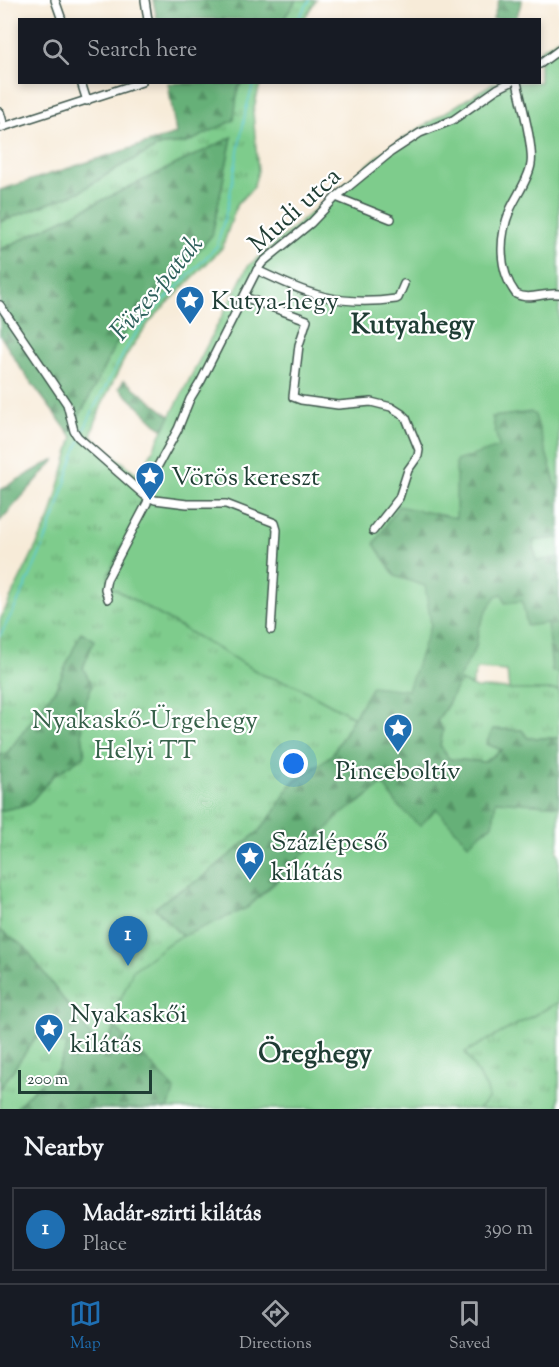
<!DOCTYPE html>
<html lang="en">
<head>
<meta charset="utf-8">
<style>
  :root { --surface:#171b24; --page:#20242c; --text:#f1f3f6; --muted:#9ea1a6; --line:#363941; --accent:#1f6fb2 }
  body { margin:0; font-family:"Sorts Mill Goudy",serif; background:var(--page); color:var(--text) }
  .scale { position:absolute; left:18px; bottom:15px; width:134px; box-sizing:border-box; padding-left:6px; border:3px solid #1f3d34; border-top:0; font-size:16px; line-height:21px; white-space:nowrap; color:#1f3d34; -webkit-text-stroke:4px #fff; paint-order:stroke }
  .you { position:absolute; left:294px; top:764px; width:21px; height:21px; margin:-15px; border:4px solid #fff; border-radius:50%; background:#1a73e8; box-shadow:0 0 0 9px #1a73e833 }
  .badge { display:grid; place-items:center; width:39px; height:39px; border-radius:50%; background:var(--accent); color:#fff; font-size:20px; font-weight:700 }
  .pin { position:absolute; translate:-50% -50px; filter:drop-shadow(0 2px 3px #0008) }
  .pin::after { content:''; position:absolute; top:32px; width:21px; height:18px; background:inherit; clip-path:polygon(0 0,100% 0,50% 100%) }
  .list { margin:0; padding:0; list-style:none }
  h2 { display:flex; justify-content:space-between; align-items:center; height:78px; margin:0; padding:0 24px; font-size:26px }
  h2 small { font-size:20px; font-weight:400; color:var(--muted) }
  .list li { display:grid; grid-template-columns:39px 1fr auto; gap:18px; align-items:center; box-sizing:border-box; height:84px; margin:0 12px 12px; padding:0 12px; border:2px solid var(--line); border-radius:0px }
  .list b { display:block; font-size:22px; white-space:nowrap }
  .list p { margin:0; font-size:20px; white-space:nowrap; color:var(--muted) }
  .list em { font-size:20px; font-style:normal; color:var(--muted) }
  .icon { flex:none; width:33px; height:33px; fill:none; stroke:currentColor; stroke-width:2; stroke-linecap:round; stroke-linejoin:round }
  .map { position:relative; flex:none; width:559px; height:1109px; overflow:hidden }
  .search { position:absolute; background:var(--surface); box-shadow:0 3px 9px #0003; left:18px; right:18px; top:18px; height:66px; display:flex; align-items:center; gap:15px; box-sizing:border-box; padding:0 21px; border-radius:0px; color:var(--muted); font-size:22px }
  .sheet { height:174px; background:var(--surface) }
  nav { display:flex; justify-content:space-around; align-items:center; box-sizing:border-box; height:84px; border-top:2px solid var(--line); background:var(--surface); font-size:16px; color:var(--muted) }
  nav a { display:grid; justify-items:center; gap:3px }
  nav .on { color:var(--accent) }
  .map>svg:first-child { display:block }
  .grass { fill:url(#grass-tufts); stroke:#4e8460; stroke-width:1.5 }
  .forest { fill:url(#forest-firs); stroke:#427656; stroke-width:1.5 }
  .garden { fill:#7ecc8c; stroke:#4e8460; stroke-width:1.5 }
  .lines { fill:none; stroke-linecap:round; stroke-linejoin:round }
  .stream { stroke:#5cc9d3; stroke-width:1.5 }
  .minor-casing { stroke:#3f574d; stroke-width:10 }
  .minor { stroke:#fff; stroke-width:7 }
  .labels { text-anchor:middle; stroke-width:4.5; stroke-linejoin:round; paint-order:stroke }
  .street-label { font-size:26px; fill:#1f3d34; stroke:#fff }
  .poi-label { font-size:26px; fill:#1f3d34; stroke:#fff; text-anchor:start }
  .park-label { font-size:26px; fill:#37614a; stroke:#fff }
  .water-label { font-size:27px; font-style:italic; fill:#2e605c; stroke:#fff }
  .neighbourhood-label { font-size:27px; font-weight:bold; fill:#1f3d34; stroke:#fff }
</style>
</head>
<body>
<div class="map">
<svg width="559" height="1109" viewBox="0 0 559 1109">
  <defs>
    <pattern id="grass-tufts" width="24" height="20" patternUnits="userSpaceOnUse" patternTransform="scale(1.5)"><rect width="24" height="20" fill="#7ecc8c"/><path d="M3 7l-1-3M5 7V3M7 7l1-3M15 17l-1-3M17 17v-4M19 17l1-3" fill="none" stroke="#67a773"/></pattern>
    <pattern id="forest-firs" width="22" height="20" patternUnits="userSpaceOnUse" patternTransform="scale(1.5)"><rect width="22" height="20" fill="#66b078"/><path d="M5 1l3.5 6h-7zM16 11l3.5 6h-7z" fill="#539063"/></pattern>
  </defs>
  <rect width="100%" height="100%" fill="#fff"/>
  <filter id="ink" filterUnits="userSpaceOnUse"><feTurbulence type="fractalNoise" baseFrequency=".0167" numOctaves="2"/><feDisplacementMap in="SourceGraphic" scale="12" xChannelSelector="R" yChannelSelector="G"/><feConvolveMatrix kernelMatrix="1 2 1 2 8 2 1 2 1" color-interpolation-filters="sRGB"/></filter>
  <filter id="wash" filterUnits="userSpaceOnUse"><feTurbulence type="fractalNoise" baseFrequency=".008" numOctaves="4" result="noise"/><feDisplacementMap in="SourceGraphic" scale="24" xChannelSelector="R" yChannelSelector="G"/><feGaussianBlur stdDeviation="1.35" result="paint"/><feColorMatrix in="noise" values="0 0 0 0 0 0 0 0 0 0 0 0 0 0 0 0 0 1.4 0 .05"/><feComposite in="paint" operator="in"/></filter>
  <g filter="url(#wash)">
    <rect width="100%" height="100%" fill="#f7ebd8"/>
    <g class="grass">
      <polygon points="296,0 316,0 304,19 283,20"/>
      <path d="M242 83H262L259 88 253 112 258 171 253 188 237 204 222 248 150 321 127 354 102 404 91 435C109 454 130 466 148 484L144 501 110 586 263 675 295 685 354 717 332 755 290 785 276 810 258 832 199 880 172 895 156 908 183 937 172 941 202 1109H113L58 1070 35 1088 15 1109H0V765L14 744 8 752 0 756V620L50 518 73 437 69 433 87 402 114 347 138 314 175 278 212 235 232 137 0 250V222L79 192 119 167 162 145 187 143Z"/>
      <polygon points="458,680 476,688 559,690 559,738 528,738 503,749 484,762 449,759 440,745 443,731 437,721 448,704"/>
      <polygon points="559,1002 559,1109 478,1109 489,1098 465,1052"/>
    </g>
    <g class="forest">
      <polygon points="153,0 296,0 283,20 157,19"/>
      <polygon points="499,0 522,0 516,19 493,19"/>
      <polygon points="168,83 242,83 238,88 234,120 187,143 162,145 119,167 79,192 0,222 0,190 176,134"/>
      <polygon points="232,137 212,235 175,278 138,314 114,347 87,402 69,433 22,370 0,335 0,250"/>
      <polygon points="124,380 171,417 162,429 119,388"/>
      <polygon points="531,412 535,415 559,495 559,538 533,541 537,561 559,557 559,672 552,673 547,623 527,626 505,603 502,594 496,597 487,610 479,628 476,647 448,704 437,721 443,731 440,745 449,759 484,762 502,750 486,744 493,729 522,730 528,738 559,738 559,806 496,801 493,824 468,844 436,809 420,827 399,807 383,784 354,806 247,908 183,937 155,908 172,895 199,880 258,832 276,810 290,785 332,755 372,686 421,651 431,624 395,576 374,544 398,505 456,461 492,417"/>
      <polygon points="53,460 55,460 0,521 0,490"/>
      <polygon points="81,632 94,640 83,668 92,685 80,718 85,755 52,777 29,804 0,811 0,756 8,752 56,688"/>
      <polygon points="0,930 25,947 100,1049 116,1028 175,1089 168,1109 15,1109 35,1088 57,1070 68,1045 36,1037 0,1089"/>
    </g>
    <g class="garden">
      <polygon points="559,38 559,495 535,415 531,412 492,417 499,447 456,461 456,518 398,506 374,544 395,576 425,586 431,624 408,690 372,686 354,717 295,685 263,675 110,586 108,575 144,501 148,484 137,473 143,469 248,266 384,151 422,127 493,83 540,82 540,50"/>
      <polygon points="559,538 559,557 537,561 533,541"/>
      <polygon points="502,594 505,603 522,601 527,626 547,623 552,672 559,672 559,690 509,690 507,671 477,669 471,686 458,680 476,647 479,628 487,610 496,596"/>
      <polygon points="383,784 399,807 420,826 436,809 468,844 493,824 496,801 559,806 559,837 557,852 559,855 559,912 557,916 559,919 559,1002 465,1052 487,1089 489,1098 478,1109 168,1109 175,1089 116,1028 118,1006 133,970 172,941 247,908 285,874 341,814 359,803"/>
    </g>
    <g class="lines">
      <g class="stream">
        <polyline points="297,20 310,0"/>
        <polyline points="81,436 95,406 131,340 150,315 217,246 228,205 246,109 254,82"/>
        <path d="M0 636C22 596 41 555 56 512 65 488 69 464 80 441"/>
      </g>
    </g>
  </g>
  <g filter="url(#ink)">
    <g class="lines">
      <g class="minor-casing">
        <g id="minor">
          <polyline points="55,0 62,20"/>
          <polyline points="145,0 148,20"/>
          <polyline points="540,64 559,50"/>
          <polyline points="81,82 87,101"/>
          <path d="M517 82C521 101 534 147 531 164 529 179 516 196 510 210 499 237 498 270 516 294 530 301 544 292 559 294"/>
          <polyline points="0,112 4,126"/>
          <polyline points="0,128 142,82"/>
          <polyline points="336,197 391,219"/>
          <path d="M257 270C308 294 338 307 396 299L398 298 404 284"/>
          <polyline points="244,297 307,320 299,345 293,397 301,400 338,405 371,402 391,407 402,414 406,418 419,450 418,456 408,470 399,498 373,531"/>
          <polyline points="0,305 67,404 74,431 78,437 144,495 155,500 187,504 226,504 275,523 277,530 271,630"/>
          <polyline points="108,599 105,589 107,579 147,503 154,473 178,429 190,399 201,381 257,270 263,262 311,223 336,197 391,152 420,133 453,120 497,89 511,82"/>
        </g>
      </g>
      <use href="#minor" class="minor"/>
    </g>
  </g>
  <defs>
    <g id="sight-pin" transform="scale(1.5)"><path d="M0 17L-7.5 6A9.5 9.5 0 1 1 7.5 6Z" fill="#1f6fb2" stroke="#fff"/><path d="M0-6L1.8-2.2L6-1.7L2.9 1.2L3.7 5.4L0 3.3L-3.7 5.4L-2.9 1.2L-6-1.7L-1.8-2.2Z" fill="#fff"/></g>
  </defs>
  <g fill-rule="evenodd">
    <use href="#sight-pin" x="190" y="300"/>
    <use href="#sight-pin" x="150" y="476"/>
    <use href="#sight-pin" x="398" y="728"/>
    <use href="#sight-pin" x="250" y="856"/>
    <use href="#sight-pin" x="49" y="1028"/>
  </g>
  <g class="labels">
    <g class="street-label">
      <text transform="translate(294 209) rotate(-42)" y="9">Mudi utca</text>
    </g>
    <g class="poi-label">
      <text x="211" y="309">Kutya-hegy</text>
      <text x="171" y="485">Vörös kereszt</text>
      <text x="398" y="779" text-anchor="middle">Pinceboltív</text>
      <text x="271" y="850">Százlépcső<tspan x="271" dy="30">kilátás</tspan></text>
      <text x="70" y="1022">Nyakaskői<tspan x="70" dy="30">kilátás</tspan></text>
    </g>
    <g class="park-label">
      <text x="145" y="728">Nyakaskő-Ürgehegy<tspan x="145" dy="30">Helyi TT</tspan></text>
    </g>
    <g class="water-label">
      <text transform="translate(156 287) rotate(-50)" y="9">Füzes-patak</text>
    </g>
    <g class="neighbourhood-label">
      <text x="413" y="333">Kutyahegy</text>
      <text x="315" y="1062">Öreghegy</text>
    </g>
  </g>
</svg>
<div class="scale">200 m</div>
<div class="you"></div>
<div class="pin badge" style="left:128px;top:966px">1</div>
<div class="search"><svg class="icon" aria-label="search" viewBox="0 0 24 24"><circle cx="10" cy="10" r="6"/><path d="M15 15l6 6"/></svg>Search here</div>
</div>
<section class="sheet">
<h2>Nearby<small></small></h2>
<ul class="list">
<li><span class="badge">1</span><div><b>Madár-szirti kilátás</b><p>Place</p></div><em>390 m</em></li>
</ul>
</section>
<nav>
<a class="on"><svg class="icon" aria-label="map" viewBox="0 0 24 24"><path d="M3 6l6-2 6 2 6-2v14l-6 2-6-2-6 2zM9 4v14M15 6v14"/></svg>Map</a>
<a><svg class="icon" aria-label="directions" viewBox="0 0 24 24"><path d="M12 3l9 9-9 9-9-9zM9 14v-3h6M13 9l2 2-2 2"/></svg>Directions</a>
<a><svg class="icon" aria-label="saved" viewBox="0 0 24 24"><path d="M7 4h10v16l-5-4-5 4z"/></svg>Saved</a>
</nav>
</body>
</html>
